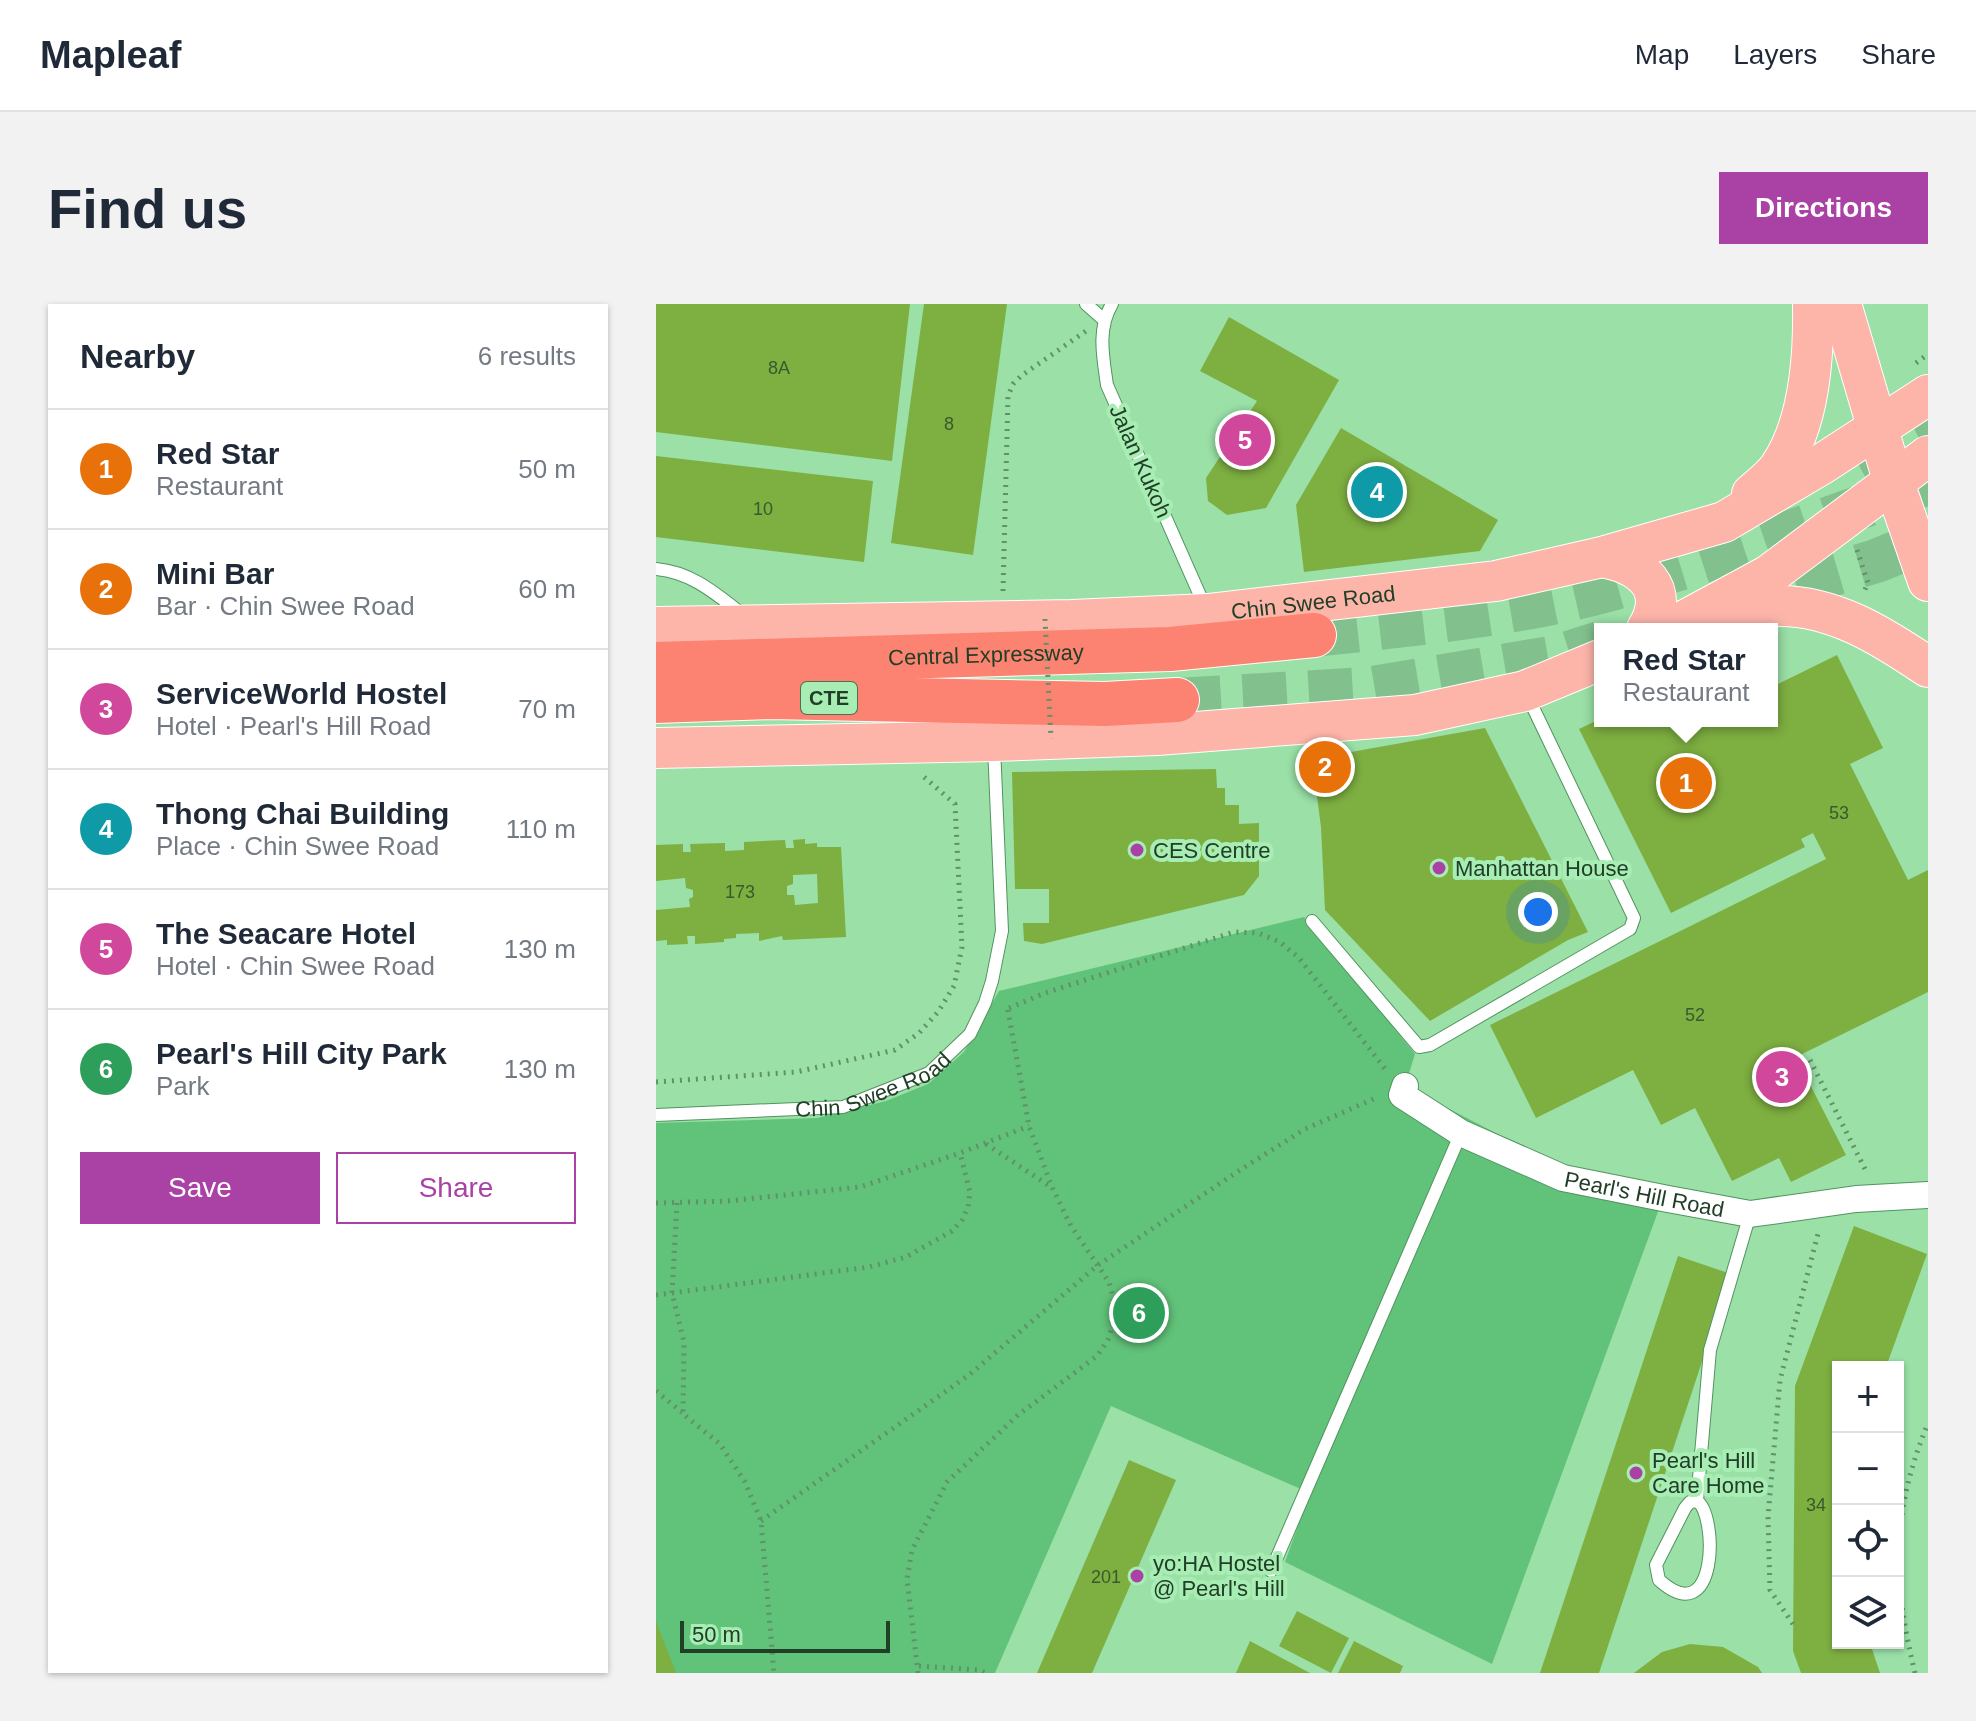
<!DOCTYPE html>
<html lang="en">
<head>
<meta charset="utf-8">
<style>
  :root { --surface:#fff; --page:#f2f2f3; --text:#1f2937; --muted:#747a83; --line:#e0e1e3; --accent:#aa42a5 }
  body { margin:0; font-family:Arial,sans-serif; background:var(--page); color:var(--text) }
  .controls { position:absolute; right:24px; bottom:24px; display:grid; overflow:hidden; border-radius:0px; box-shadow:0 2px 6px #0004 }
  .controls button { width:72px; height:72px; display:grid; place-items:center; padding:0; border:0; border-bottom:2px solid var(--line); background:var(--surface); color:var(--text); font:40px sans-serif }
  .scale { position:absolute; left:24px; bottom:20px; width:210px; box-sizing:border-box; padding-left:8px; border:4px solid #213e27; border-top:0; font-size:22px; line-height:28px; white-space:nowrap; color:#213e27; -webkit-text-stroke:6px #a7edb4; paint-order:stroke }
  .you { position:absolute; left:882px; top:608px; width:28px; height:28px; margin:-20px; border:6px solid #fff; border-radius:50%; background:#1a73e8; box-shadow:0 0 0 12px #1a73e833 }
  .badge { display:grid; place-items:center; width:52px; height:52px; border-radius:50%; background:var(--accent); color:#fff; font-size:26px; font-weight:700 }
  .pin { position:absolute; translate:-50% -50%; border:4px solid #fff; box-shadow:0 2px 8px #0006 }
  .popup { position:absolute; left:938px; top:319px; width:184px; height:104px; box-sizing:border-box; display:grid; place-content:center; border-radius:0px; background:var(--surface); filter:drop-shadow(0 2px 6px #0005); font-size:26px; white-space:nowrap; color:var(--muted) }
  .popup b { font-size:30px; color:var(--text) }
  .popup::after { content:''; position:absolute; left:50%; top:100%; margin-left:-16px; border:16px solid transparent; border-top-color:var(--surface) }
  .list { margin:0; padding:0; list-style:none }
  h2 { display:flex; justify-content:space-between; align-items:center; height:104px; margin:0; padding:0 32px; font-size:34px }
  h2 small { font-size:26px; font-weight:400; color:var(--muted) }
  .list li { display:grid; grid-template-columns:52px 1fr auto; gap:24px; align-items:center; box-sizing:border-box; height:120px; padding:0 32px; border-top:2px solid var(--line) }
  .list b { display:block; font-size:30px; white-space:nowrap }
  .list p { margin:0; font-size:26px; white-space:nowrap; color:var(--muted) }
  .list em { font-size:26px; font-style:normal; color:var(--muted) }
  .actions { display:flex; gap:16px; padding:24px 32px }
  .actions a { flex:1; padding:18px 0; border:2px solid var(--accent); border-radius:0px; text-align:center; font-size:28px; color:var(--accent) }
  .actions .main { background:var(--accent); color:#fff }
  .icon { flex:none; width:44px; height:44px; fill:none; stroke:currentColor; stroke-width:2; stroke-linecap:round; stroke-linejoin:round }
  .map { position:relative; flex:none; width:1272px; height:1369px; overflow:hidden; border-radius:0px }
  header { display:flex; align-items:center; gap:48px; box-sizing:border-box; height:112px; padding:0 40px; background:var(--surface); border-bottom:2px solid var(--line) }
  header strong { font-size:38px }
  nav { display:flex; gap:44px; margin-inline-start:auto; font-size:28px }
  .intro { display:flex; align-items:center; justify-content:space-between; box-sizing:border-box; height:192px; padding:0 48px }
  h1 { margin:0; font-size:56px }
  .button { padding:20px 36px; border-radius:0px; background:var(--accent); color:#fff; font-size:28px; font-weight:700 }
  main { display:flex; gap:48px; padding:0 48px }
  aside { flex:1; background:var(--surface); border-radius:0px; box-shadow:0 2px 6px #0004 }
  .map>svg:first-child { display:block }
  .green { fill:#61c279 }
  .building { fill:#7eaf41; fill-rule:evenodd }
  .lines { fill:none; stroke-linecap:round; stroke-linejoin:round }
  .motorway-tunnel { stroke:#82c08d; stroke-width:44; stroke-dasharray:44 22; stroke-linecap:butt }
  .service-casing { stroke:#509460; stroke-width:14 }
  .minor-casing { stroke:#509460; stroke-width:28 }
  .primary-casing { stroke:#fff; stroke-width:42 }
  .motorway-casing { stroke:#fff; stroke-width:46 }
  .path { stroke:#609269; stroke-width:5; stroke-dasharray:2 6; stroke-linecap:butt }
  .service { stroke:#fff; stroke-width:12 }
  .minor { stroke:#fff; stroke-width:26 }
  .primary { stroke:#fdb5aa; stroke-width:40 }
  .motorway { stroke:#fc8371; stroke-width:44 }
  .path-bridge { stroke:#609269; stroke-width:5; stroke-dasharray:2 6; stroke-linecap:butt }
  .poi-dot { fill:#aa42a5; stroke:#a7edb4; stroke-width:3 }
  .labels { text-anchor:middle; stroke-width:8; stroke-linejoin:round; paint-order:stroke }
  .number-label { font-size:18px; fill:#385a2e }
  .shield { fill:#a7edb4; stroke:#497251; stroke-width:2 }
  .shield-label { font-size:20px; font-weight:bold; fill:#213e27 }
  .street-label { font-size:22px; fill:#213e27; stroke:#a7edb4 }
  .poi-label { font-size:22px; fill:#213e27; stroke:#a7edb4; text-anchor:start }
</style>
</head>
<body>
<header>
<strong>Mapleaf</strong>
<nav><a>Map</a><a>Layers</a><a>Share</a></nav>
</header>
<div class="intro"><h1>Find us</h1><a class="button">Directions</a></div>
<main>
<aside>
<h2>Nearby<small>6 results</small></h2>
<ul class="list">
<li><span class="badge" style="background:#e8710a">1</span><div><b>Red Star</b><p>Restaurant</p></div><em>50 m</em></li>
<li><span class="badge" style="background:#e8710a">2</span><div><b>Mini Bar</b><p>Bar · Chin Swee Road</p></div><em>60 m</em></li>
<li><span class="badge" style="background:#d1479c">3</span><div><b>ServiceWorld Hostel</b><p>Hotel · Pearl's Hill Road</p></div><em>70 m</em></li>
<li><span class="badge" style="background:#0f9aa8">4</span><div><b>Thong Chai Building</b><p>Place · Chin Swee Road</p></div><em>110 m</em></li>
<li><span class="badge" style="background:#d1479c">5</span><div><b>The Seacare Hotel</b><p>Hotel · Chin Swee Road</p></div><em>130 m</em></li>
<li><span class="badge" style="background:#2e9e5b">6</span><div><b>Pearl's Hill City Park</b><p>Park</p></div><em>130 m</em></li>
</ul>
<div class="actions"><a class="main">Save</a><a>Share</a></div>
</aside>
<div class="map">
<svg width="1272" height="1369" viewBox="0 0 1272 1369">
  <rect width="100%" height="100%" fill="#9ae0a7"/>
  <polygon class="green" points="648,613 759,750 749,782 903,862 1010,886 836,1360 629,1258 654,1189 455,1102 339,1369 0,1369 0,819 161,814 230,797 272,780 308,748 343,687"/>
  <g class="building">
    <polygon points="0,0 254,0 236,157 0,128"/>
    <polygon points="268,0 351,0 317,251 235,239"/>
    <polygon points="573,13 683,76 610,204 571,211 552,197 550,174 601,97 544,67"/>
    <polygon points="685,124 842,216 824,247 648,268 640,201"/>
    <polygon points="0,152 217,177 208,258 0,233"/>
    <polygon points="1181,351 1227,444 1194,460 1252,576 1272,566 1272,688 1140,753 1190,851 1135,878 1123,854 1076,877 1039,804 1005,821 977,766 880,814 834,721 1170,555 1157,529 1145,535 1149,543 1015,609 923,425 944,415 944,417 1116,417 1116,383"/>
    <polygon points="829,424 932,628 912,636 774,717 669,606 665,523 656,455"/>
    <polygon points="560,465 561,484 569,484 569,501 583,501 583,520 603,519 603,572 588,591 386,640 368,637 367,619 393,619 393,585 359,585 356,468"/>
    <path d="M149 535V540L161 539V543H185L190 633 127 636 126 632 103 637V629L80 630V634L68 635V638L39 640V632H31L32 640 11 641V636L0 637V606L34 603 33 595 37 593V586L30 584 29 574 0 577V541L27 540V548H35L34 540 69 539V547L88 546V538L129 536 130 544H138L137 536ZM161 570 162 599 139 601 138 591H131V582L137 580V571Z"/>
    <polygon points="1198,922 1271,950 1230,1063 1182,1063 1182,1339 1214,1339 1224,1369 1145,1369 1137,1347 1139,1082"/>
    <polygon points="1022,952 1075,970 943,1369 884,1369"/>
    <polygon points="473,1156 520,1176 436,1369 381,1369"/>
    <polygon points="641,1307 693,1334 675,1369 623,1342"/>
    <polygon points="0,1317 20,1369 0,1369"/>
    <polygon points="594,1337 654,1369 580,1369"/>
    <polygon points="698,1337 747,1362 744,1369 682,1369"/>
    <polygon points="1034,1340 1067,1343 1102,1363 1106,1369 978,1369 1006,1348"/>
  </g>
  <g class="lines">
    <g class="motorway-tunnel">
      <polyline points="1200,156 1272,117"/>
      <polyline points="1077,300 1220,257 1272,236"/>
      <path d="M658 331C758 320 861 311 959 284 1065 254 1169 216 1272 179"/>
      <polyline points="521,396 711,385 900,353 944,339"/>
    </g>
    <g class="service-casing">
      <g id="service">
        <polyline points="430,0 447,15"/>
        <path d="M456 0C441 25 447 53 451 81L550 305"/>
        <path d="M0 265C35 268 59 289 86 310"/>
        <polyline points="656,617 763,743 774,741 974,625 978,614 871,391"/>
        <path id="s1" d="M0 811 187 803 273 769 314 730 329 699 336 677 346 627 338 443"/>
        <path d="M1041 1197 1034 1198 1029 1204 1000 1261 1003 1276C1062 1329 1062 1211 1041 1197L1054 1046 1094 910"/>
        <polyline points="615,1267 805,829"/>
      </g>
    </g>
    <g class="minor-casing">
      <g id="minor">
        <path id="s2" d="M749 782 746 791 805 829 907 874 1012 895 1094 910 1200 895 1272 891"/>
      </g>
    </g>
    <g class="primary-casing">
      <g id="primary">
        <polyline points="1185,0 1237,176 1272,277"/>
        <path d="M1096 190C1105 182 1116 174 1123 164 1154 119 1158 52 1157 0"/>
        <path d="M946 253C985 260 1016 284 991 325"/>
        <path d="M1063 310C1081 307 1100 302 1119 302 1176 300 1226 332 1272 363"/>
        <path id="s3" d="M0 323 416 316 552 310 840 277 946 253 1068 218 1166 160 1272 91"/>
        <polyline points="1013,325 1113,271 1272,152"/>
        <polyline points="0,444 338,437 501,431 759,411 869,387 944,356"/>
      </g>
    </g>
    <g class="motorway-casing">
      <g id="motorway">
        <path id="s4" d="M0 360 514 345 658 331"/>
        <polyline points="0,397 115,393 449,400 521,396"/>
      </g>
    </g>
    <g class="path">
      <polyline points="1260,59 1272,50"/>
      <polyline points="1201,246 1212,279 1207,290"/>
      <polyline points="347,287 352,92 357,80 365,72 430,27"/>
      <polyline points="353,704 389,689 578,628 602,629 624,638 643,654 730,766"/>
      <polyline points="1154,756 1211,869"/>
      <polyline points="0,778 140,768 239,746 263,729 282,708 298,682 306,643 299,500 267,472"/>
      <polyline points="330,840 395,883"/>
      <polyline points="0,899 72,897 204,883 304,849 373,822"/>
      <polyline points="21,899 16,989 28,1038 27,1110 64,1140 89,1178 105,1217 118,1369"/>
      <polyline points="0,991 213,963 250,953 296,927 306,916 312,903 314,888 304,849"/>
      <polyline points="0,1087 27,1109"/>
      <polyline points="105,1217 313,1071 442,961 584,866 649,825 722,793"/>
      <polyline points="1137,1320 1114,1286 1112,1213 1124,1076 1163,926"/>
      <polyline points="263,1362 324,1366 329,1369"/>
      <polyline points="262,1369 251,1275 256,1246 291,1178 362,1111 441,1052 452,1036 458,1017 458,997 453,978 415,922 396,883 373,822 351,701"/>
      <path d="M1259 1369C1236 1274 1235 1210 1272 1119"/>
    </g>
    <use href="#service" class="service"/>
    <use href="#minor" class="minor"/>
    <use href="#primary" class="primary"/>
    <use href="#motorway" class="motorway"/>
    <polyline class="path-bridge" points="389,315 395,435"/>
  </g>
  <g class="poi-dot">
    <circle cx="481" cy="546" r="8"/>
    <circle cx="783" cy="564" r="8"/>
    <circle cx="980" cy="1169" r="8"/>
    <circle cx="481" cy="1272" r="8"/>
  </g>
  <g class="labels">
    <g class="number-label">
      <text x="123" y="70">8A</text>
      <text x="293" y="126">8</text>
      <text x="107" y="211">10</text>
      <text x="1183" y="515">53</text>
      <text x="84" y="594">173</text>
      <text x="1039" y="717">52</text>
      <text x="1160" y="1207">34</text>
      <text x="450" y="1279">201</text>
    </g>
    <rect class="shield" x="145" y="378" width="56" height="32" rx="6"/>
    <g class="shield-label">
      <text x="173" y="401">CTE</text>
    </g>
    <g class="street-label">
      <text transform="translate(485 157) rotate(66)" y="8">Jalan Kukoh</text>
      <text dy="8" stroke="none"><textPath href="#s3" startOffset="658">Chin Swee Road</textPath></text>
      <text dy="8" stroke="none"><textPath href="#s4" startOffset="330">Central Expressway</textPath></text>
      <text dy="8" stroke="none"><textPath href="#s1" startOffset="222">Chin Swee Road</textPath></text>
      <text dy="8" stroke="none"><textPath href="#s2" startOffset="274">Pearl's Hill Road</textPath></text>
    </g>
    <g class="poi-label">
      <text x="497" y="554">CES Centre</text>
      <text x="799" y="572">Manhattan House</text>
      <text x="996" y="1164">Pearl's Hill<tspan x="996" dy="25">Care Home</tspan></text>
      <text x="497" y="1267">yo:HA Hostel<tspan x="497" dy="25">@ Pearl's Hill</tspan></text>
    </g>
  </g>
</svg>
<div class="controls">
<button>+</button>
<button>−</button>
<button><svg class="icon" aria-label="locate" viewBox="0 0 24 24"><circle cx="12" cy="12" r="6"/><path d="M12 2v4M12 18v4M2 12h4M18 12h4"/></svg></button>
<button><svg class="icon" aria-label="layers" viewBox="0 0 24 24"><path d="M12 4l9 5-9 5-9-5zM3 14l9 5 9-5"/></svg></button>
</div>
<div class="scale">50 m</div>
<div class="you"></div>
<div class="pin badge" style="left:1030px;top:479px;background:#e8710a">1</div>
<div class="popup"><b>Red Star</b>Restaurant</div>
<div class="pin badge" style="left:669px;top:463px;background:#e8710a">2</div>
<div class="pin badge" style="left:1126px;top:773px;background:#d1479c">3</div>
<div class="pin badge" style="left:721px;top:188px;background:#0f9aa8">4</div>
<div class="pin badge" style="left:589px;top:136px;background:#d1479c">5</div>
<div class="pin badge" style="left:483px;top:1009px;background:#2e9e5b">6</div>
</div>
</main>
</body>
</html>
